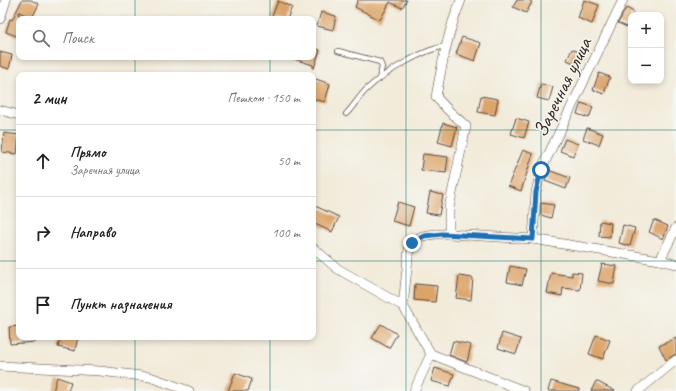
<!DOCTYPE html>
<html lang="ru">
<head>
<meta charset="utf-8">
<style>
  :root { --surface:#fff; --page:#f6f6f6; --text:#202124; --muted:#757577; --line:#e0e0e0 }
  body { margin:0; font-family:Caveat,sans-serif; background:var(--page); color:var(--text) }
  .controls { position:absolute; right:12px; top:12px; display:grid; overflow:hidden; border-radius:8px; box-shadow:0 2px 6px #0003 }
  .controls button { width:36px; height:36px; display:grid; place-items:center; padding:0; border:0; border-bottom:1px solid var(--line); background:var(--surface); color:var(--text); font:20px sans-serif }
  .stop { position:absolute; width:12px; height:12px; margin:-9px; border:3px solid #1f6fb2; border-radius:50%; background:#fff }
  .stop.end { background:#1f6fb2; border-color:#fff; box-shadow:0 1px 4px #0008 }
  .list { margin:0; padding:0; list-style:none }
  h2 { display:flex; justify-content:space-between; align-items:center; height:52px; margin:0; padding:0 16px; font-size:17px }
  h2 small { font-size:13px; font-weight:400; color:var(--muted) }
  .list li { display:grid; grid-template-columns:26px 1fr auto; gap:12px; align-items:center; box-sizing:border-box; height:72px; padding:0 16px; border-top:1px solid var(--line) }
  .list b { display:block; font-size:15px; white-space:nowrap }
  .list p { margin:0; font-size:13px; white-space:nowrap; color:var(--muted) }
  .list em { font-size:13px; font-style:normal; color:var(--muted) }
  .icon { flex:none; width:22px; height:22px; fill:none; stroke:currentColor; stroke-width:2; stroke-linecap:round; stroke-linejoin:round }
  .map { position:relative; flex:none; width:676px; height:391px; overflow:hidden }
  .search { position:absolute; background:var(--surface); box-shadow:0 2px 6px #0003; left:16px; top:16px; width:300px; height:44px; display:flex; align-items:center; gap:10px; box-sizing:border-box; padding:0 14px; border-radius:8px; color:var(--muted); font-size:15px }
  .panel { position:absolute; background:var(--surface); box-shadow:0 2px 6px #0003; left:16px; top:72px; width:300px; height:268px; border-radius:8px }
  .map>svg:first-child { display:block }
  .building { fill:#dda46a }
  .lines { fill:none; stroke-linecap:round; stroke-linejoin:round }
  .lane-casing { stroke:#56473a; stroke-width:6 }
  .street-casing { stroke:#56473a; stroke-width:10 }
  .lane { stroke:#fff; stroke-width:4.5 }
  .street { stroke:#fff; stroke-width:9 }
  .route { stroke:#1f6fb2; stroke-width:5 }
  .grid { fill:none; stroke:#0f766e; stroke-width:1; stroke-opacity:0.55 }
  .labels { text-anchor:middle; stroke-width:3; stroke-linejoin:round; paint-order:stroke }
  .street-label { font-size:20px; fill:#3b2a1e; stroke:#f6f6f2 }
</style>
</head>
<body>
<div class="map">
<svg width="676" height="391" viewBox="0 0 676 391">
  <rect width="100%" height="100%" fill="#f6f6f2"/>
  <filter id="ink" filterUnits="userSpaceOnUse"><feTurbulence type="fractalNoise" baseFrequency=".025" numOctaves="2"/><feDisplacementMap in="SourceGraphic" scale="8" xChannelSelector="R" yChannelSelector="G"/><feConvolveMatrix kernelMatrix="1 2 1 2 8 2 1 2 1" color-interpolation-filters="sRGB"/></filter>
  <filter id="wash" filterUnits="userSpaceOnUse"><feTurbulence type="fractalNoise" baseFrequency=".012" numOctaves="4" result="noise"/><feDisplacementMap in="SourceGraphic" scale="16" xChannelSelector="R" yChannelSelector="G"/><feGaussianBlur stdDeviation="0.9" result="paint"/><feColorMatrix in="noise" values="0 0 0 0 0 0 0 0 0 0 0 0 0 0 0 0 0 1.4 0 .05"/><feComposite in="paint" operator="in"/></filter>
  <g filter="url(#wash)">
    <rect width="100%" height="100%" fill="#f2ebda"/>
    <g id="blocks">
      <g class="building">
        <polygon points="22,0 31,0 39,4 32,18 19,12 19,37 6,32 10,19 12,20"/>
        <polygon points="358,0 407,0 402,8 390,2 380,20 355,7"/>
        <polygon points="517,0 528,0 532,2 526,13 513,7"/>
        <polygon points="584,0 599,5 592,24 578,18"/>
        <polygon points="278,1 292,7 287,19 271,19"/>
        <polygon points="626,8 634,12 633,15 631,15 631,19 627,27 618,23"/>
        <polygon points="321,12 336,16 333,30 317,26"/>
        <polygon points="462,37 481,43 475,61 456,54"/>
        <polygon points="313,47 320,50 314,68 313,68 313,65 294,59 294,57 313,57"/>
        <polygon points="572,49 584,54 578,65 567,60"/>
        <polygon points="0,52 12,55 9,69 0,66"/>
        <polygon points="599,73 610,77 604,94 593,90"/>
        <polygon points="313,78 330,84 325,102 313,99"/>
        <polygon points="541,84 553,87 549,101 537,98"/>
        <polygon points="481,96 498,99 495,115 478,112"/>
        <polygon points="581,103 593,107 589,118 577,114"/>
        <polygon points="516,118 529,122 524,138 511,134"/>
        <polygon points="443,123 457,127 452,146 438,142"/>
        <polygon points="587,128 603,134 599,145 583,139"/>
        <polygon points="4,133 19,135 17,154 2,152"/>
        <polygon points="565,139 578,144 573,156 560,151"/>
        <polygon points="523,150 533,154 521,191 508,186"/>
        <polygon points="423,154 448,157 446,173 421,170"/>
        <polygon points="548,170 570,178 566,189 545,181"/>
        <polygon points="430,192 443,195 439,215 426,213"/>
        <polygon points="398,202 414,207 409,226 392,221"/>
        <polygon points="541,203 554,205 551,218 541,215"/>
        <polygon points="315,206 339,217 332,232 313,223 313,210"/>
        <polygon points="654,220 668,226 663,239 649,232"/>
        <polygon points="600,221 611,223 610,237 599,236"/>
        <polygon points="623,225 635,228 630,246 619,243"/>
        <polygon points="602,264 617,266 614,284 598,281"/>
        <polygon points="510,266 526,269 522,285 507,282"/>
        <polygon points="572,272 582,273 580,290 563,288 562,296 547,293 551,273 572,276"/>
        <polygon points="459,276 473,278 471,300 456,298"/>
        <polygon points="415,284 437,286 435,302 414,300"/>
        <polygon points="381,324 397,334 389,348 372,338"/>
        <polygon points="19,326 19,337 36,337 36,342 10,344 9,327"/>
        <polygon points="502,333 521,339 516,354 498,348"/>
        <polygon points="596,335 610,340 603,359 589,354"/>
        <polygon points="61,337 78,337 75,351 58,347"/>
        <polygon points="676,338 676,354 666,360 659,346"/>
        <polygon points="453,341 471,345 467,362 449,355"/>
        <polygon points="435,368 454,374 450,386 431,381"/>
        <polygon points="235,373 252,379 248,391 228,391"/>
        <polygon points="57,377 71,382 68,391 53,391"/>
        <polygon points="551,381 579,389 579,391 548,391"/>
        <polygon points="596,381 615,391 591,391"/>
      </g>
    </g>
  </g>
  <g filter="url(#ink)">
    <use href="#blocks" fill-opacity="0" stroke="#56473a" stroke-width="1"/>
    <g class="lines">
      <g class="lane-casing">
        <g id="lane">
          <polyline points="338,51 380,62 382,67 379,79"/>
          <path d="M346 114C354 106 359 96 368 88 384 73 424 49 446 46"/>
        </g>
      </g>
      <g class="street-casing">
        <g id="street">
          <polyline points="0,19 6,0"/>
          <polyline points="0,110 19,115"/>
          <path d="M449 234V208L466 126 449 111 436 97C442 64 448 31 461 0"/>
          <polyline points="533,239 536,192 541,170 623,0"/>
          <polyline points="313,248 338,269 403,306 431,354 524,391"/>
          <polyline points="660,260 676,228"/>
          <polyline points="403,306 409,249 414,241 422,236 436,234 449,234 533,239 660,260 676,264"/>
          <polyline points="0,366 100,371 150,377 189,391"/>
          <polyline points="414,391 431,354"/>
          <polyline points="638,391 676,360"/>
        </g>
      </g>
      <use href="#lane" class="lane"/>
      <use href="#street" class="street"/>
    </g>
  </g>
  <g class="lines" filter="url(#ink)">
    <polyline class="route" points="412,243 424,236 442,234 533,239 536,192 541,170"/>
  </g>
  <path class="grid" d="M135 0V19M270 0V19M406 0V391M541 0V391M135 57V75M270 57V75M0 130H19M313 130H676M0 261H19M313 261H676M135 337V391M270 337V391"/>
  <g class="labels">
    <g class="street-label">
      <text transform="translate(562 87) rotate(-64)" y="7">Заречная улица</text>
    </g>
  </g>
</svg>
<div class="controls">
<button>+</button>
<button>−</button>
</div>
<div class="stop" style="left:541px;top:170px"></div>
<div class="stop end" style="left:412px;top:243px"></div>
<div class="search"><svg class="icon" aria-label="search" viewBox="0 0 24 24"><circle cx="10" cy="10" r="6"/><path d="M15 15l6 6"/></svg>Поиск</div>
<section class="panel">
<h2>2 мин<small>Пешком · 150 m</small></h2>
<ul class="list">
<li><svg class="icon" aria-label="ahead" viewBox="0 0 24 24"><path d="M12 20V5M6 11l6-6 6 6"/></svg><div><b>Прямо</b><p>Заречная улица</p></div><em>50 m</em></li>
<li><svg class="icon" aria-label="right" viewBox="0 0 24 24"><path d="M7 20v-9h11M14 6l5 5-5 5"/></svg><div><b>Направо</b></div><em>100 m</em></li>
<li><svg class="icon" aria-label="arrive" viewBox="0 0 24 24"><path d="M6 21V4h12l-3 4 3 4H6"/></svg><div><b>Пункт назначения</b></div></li>
</ul>
</section>
</div>
</body>
</html>
